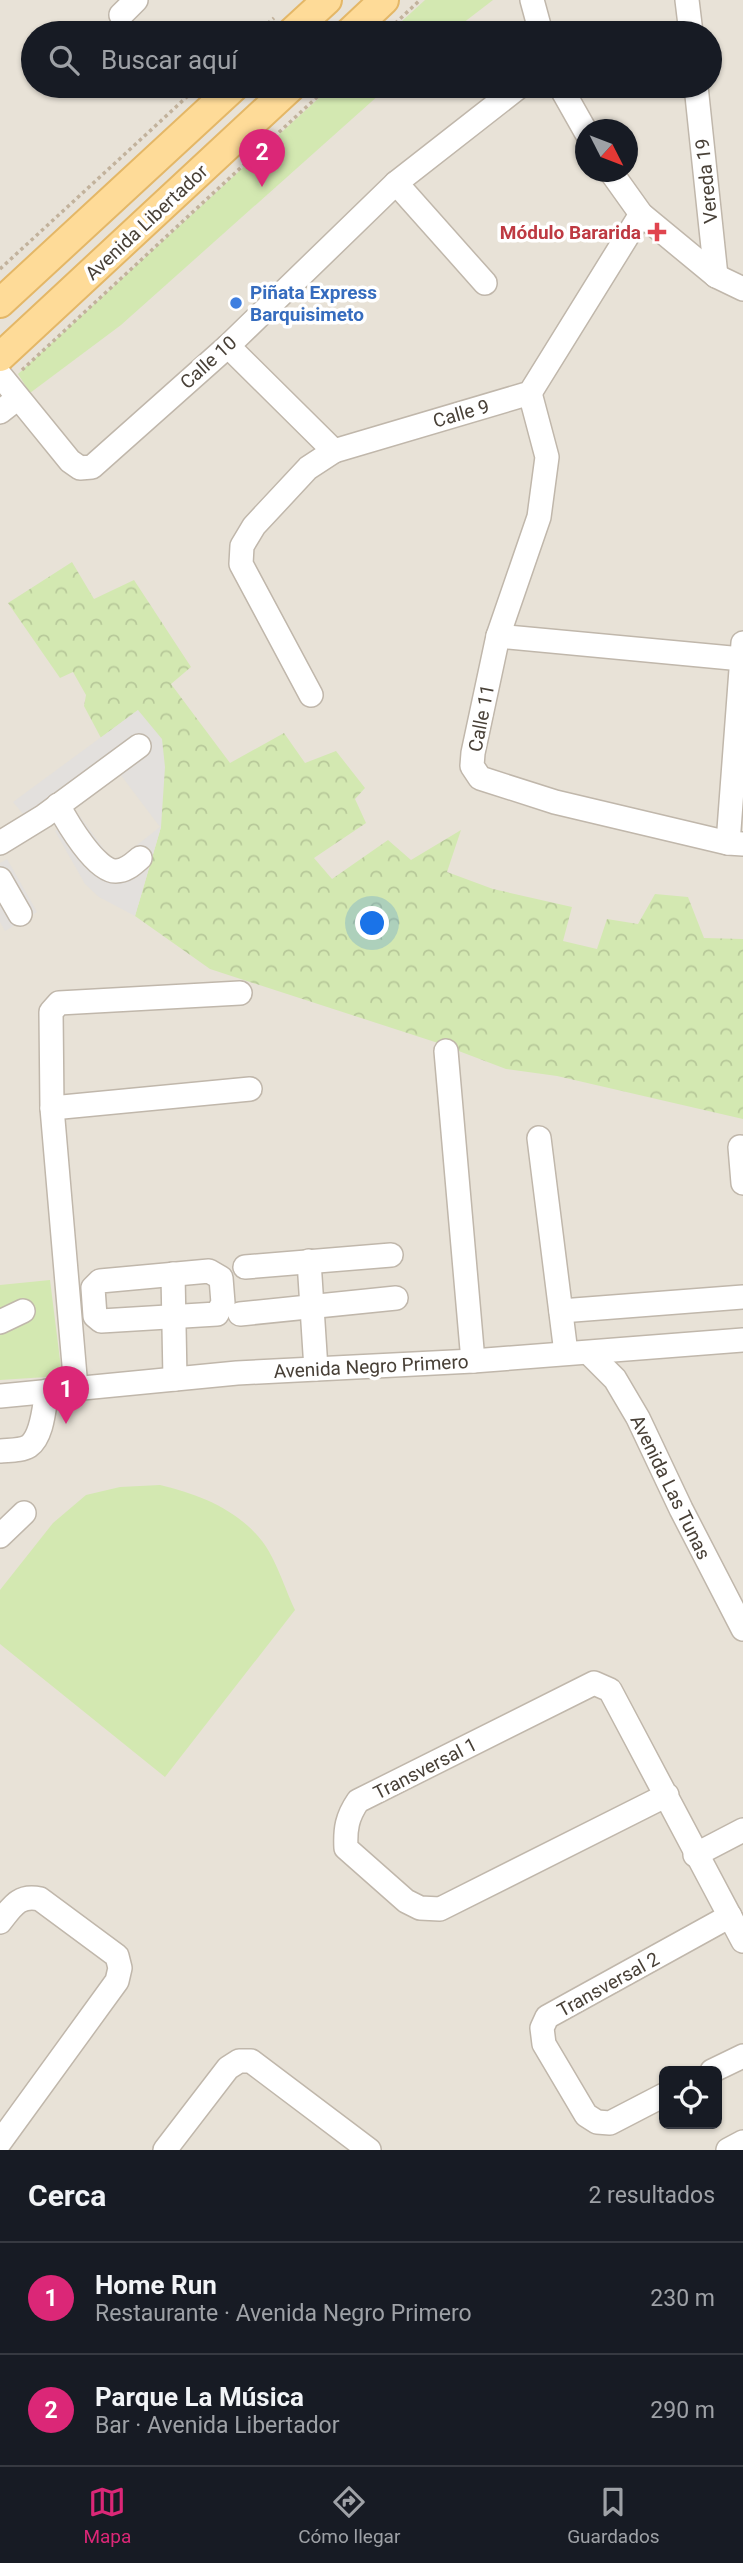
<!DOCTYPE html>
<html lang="es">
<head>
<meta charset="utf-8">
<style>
  :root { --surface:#171b24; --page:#242831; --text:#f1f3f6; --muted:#9ea1a6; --line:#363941; --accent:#db2777 }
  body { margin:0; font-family:Roboto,sans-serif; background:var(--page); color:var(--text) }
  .controls { position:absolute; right:21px; bottom:21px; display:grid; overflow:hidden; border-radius:10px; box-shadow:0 2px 5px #0004 }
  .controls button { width:63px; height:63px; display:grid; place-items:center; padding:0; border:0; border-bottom:2px solid var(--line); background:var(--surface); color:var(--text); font:35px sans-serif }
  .compass { position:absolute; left:575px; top:119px; width:63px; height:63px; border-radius:50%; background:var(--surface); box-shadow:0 2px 5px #0004; rotate:132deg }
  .you { position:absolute; left:373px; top:924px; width:24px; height:24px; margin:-18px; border:5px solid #fff; border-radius:50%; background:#1a73e8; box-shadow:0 0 0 10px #1a73e833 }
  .badge { display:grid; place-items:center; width:46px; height:46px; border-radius:50%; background:var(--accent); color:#fff; font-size:23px; font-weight:700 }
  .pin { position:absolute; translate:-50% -58px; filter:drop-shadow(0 2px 4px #0008) }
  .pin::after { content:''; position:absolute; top:37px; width:24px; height:21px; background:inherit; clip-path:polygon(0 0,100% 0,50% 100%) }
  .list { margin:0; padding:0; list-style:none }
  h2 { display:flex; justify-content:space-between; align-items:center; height:91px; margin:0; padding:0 28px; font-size:30px }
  h2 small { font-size:23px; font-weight:400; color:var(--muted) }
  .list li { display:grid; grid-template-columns:46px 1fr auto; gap:21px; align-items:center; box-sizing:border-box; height:112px; padding:0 28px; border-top:2px solid var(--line) }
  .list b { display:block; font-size:26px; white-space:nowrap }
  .list p { margin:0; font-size:23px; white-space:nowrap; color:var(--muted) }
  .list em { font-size:23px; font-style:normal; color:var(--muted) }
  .icon { flex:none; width:38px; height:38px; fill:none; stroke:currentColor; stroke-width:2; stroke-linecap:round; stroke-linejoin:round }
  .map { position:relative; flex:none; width:743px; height:2150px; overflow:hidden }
  .search { position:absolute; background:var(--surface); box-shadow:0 2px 5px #0004; left:21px; right:21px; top:21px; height:77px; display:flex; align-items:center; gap:18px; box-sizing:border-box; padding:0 24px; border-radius:38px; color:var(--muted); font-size:26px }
  .sheet { height:315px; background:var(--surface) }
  nav { display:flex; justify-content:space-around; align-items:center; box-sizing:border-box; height:98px; border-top:2px solid var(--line); background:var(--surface); font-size:19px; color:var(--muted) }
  nav a { display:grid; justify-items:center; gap:4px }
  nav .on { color:var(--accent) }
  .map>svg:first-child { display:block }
  .residential { fill:#e8e2d7; fill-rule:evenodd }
  .green { fill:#d3e8b1 }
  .forest { fill:url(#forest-crowns) }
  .parking { fill:#e3e0dd }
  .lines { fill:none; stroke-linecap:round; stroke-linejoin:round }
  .minor-casing { stroke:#c0b7ab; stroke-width:26 }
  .major-casing { stroke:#e4b767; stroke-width:32 }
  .path { stroke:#c2b29c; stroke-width:3.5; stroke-dasharray:3.5 3.5; stroke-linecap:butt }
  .minor { stroke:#fff; stroke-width:23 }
  .major { stroke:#fedb98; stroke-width:28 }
  .health-dot { fill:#e0444e; stroke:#fff; stroke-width:2.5 }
  .shop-dot { fill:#3f7fe0; stroke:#fff; stroke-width:2.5 }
  .labels { text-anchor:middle; stroke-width:7; stroke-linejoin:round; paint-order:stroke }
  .street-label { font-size:19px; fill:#484037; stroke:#fff }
  .health-label { font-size:19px; font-weight:bold; fill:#be3a42; stroke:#fff; text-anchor:end }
  .shop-label { font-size:19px; font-weight:bold; fill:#366cbe; stroke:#fff; text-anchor:start }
</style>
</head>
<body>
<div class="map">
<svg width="743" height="2150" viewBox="0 0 743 2150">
  <defs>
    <pattern id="forest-crowns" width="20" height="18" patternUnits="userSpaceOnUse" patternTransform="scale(1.75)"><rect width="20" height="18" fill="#d3e8b1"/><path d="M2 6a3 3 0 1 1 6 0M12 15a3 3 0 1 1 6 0" fill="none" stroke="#b7c899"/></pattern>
  </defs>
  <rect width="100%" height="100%" fill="#f4f0e9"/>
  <path class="residential" d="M0 0H743V2150H0ZM33 33H710V86H33ZM586 130H628V172H586ZM664 2071H717V2124H664Z"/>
  <g class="green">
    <polygon points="425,0 493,0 450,33 389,33"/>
    <polygon points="332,86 389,86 121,325 30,393 18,374"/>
    <polygon points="50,1280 62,1376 0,1380 0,1285"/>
    <path d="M160 1485C198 1494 237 1509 262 1541 276 1559 285 1589 295 1610L165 1777 0 1644V1590L53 1523 86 1495 120 1487Z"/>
  </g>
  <polygon class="forest" points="72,562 94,599 134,580 191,667 171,684 230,763 284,733 305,763 336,751 365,788 355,799 366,823 314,858 332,879 388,840 411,860 461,830 447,872 493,889 572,907 563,941 597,949 607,919 638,924 655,894 688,897 704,938 743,939 743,1119 557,1076 506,1069 435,1042 210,969 135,916 161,827 138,710 101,738 84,706 86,695 73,672 60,678 8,603"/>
  <g class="parking">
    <polygon points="138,710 162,739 165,767 161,827 135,916 99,897 85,884 55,831 79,815 114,863 160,827 114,766 34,827 13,802"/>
    <polygon points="7,859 37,912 5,931 0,922 0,863"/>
  </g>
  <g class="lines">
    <g class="minor-casing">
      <g id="minor">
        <polyline points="532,0 541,33"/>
        <polyline points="687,0 691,33"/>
        <polyline points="121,15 136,0"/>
        <polyline points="560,86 586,132"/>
        <polyline points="696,86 716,276"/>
        <polyline points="611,172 641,214 716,276 743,289"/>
        <polyline points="396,183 485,283"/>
        <polyline points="228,346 334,451 530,393 641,214"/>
        <polyline points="0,375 70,461 80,468 92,467 228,346 396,183 520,86"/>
        <polyline points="530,393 547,457 539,517 498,636 473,753 472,766 480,778 555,802 728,843 743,844"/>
        <polyline points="0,412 18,398"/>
        <polyline points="498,636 742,659"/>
        <polyline points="311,695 241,564 242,546 254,526 308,468 334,451"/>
        <path d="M58 805C67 822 96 872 116 871 126 871 133 864 140 858"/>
        <polyline points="0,843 44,816 139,746"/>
        <polyline points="728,843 743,643"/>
        <polyline points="0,879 20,914"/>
        <polyline points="446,1051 473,1361"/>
        <polyline points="52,1108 250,1089"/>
        <polyline points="539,1138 566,1353"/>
        <polyline points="740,1147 743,1183"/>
        <polyline points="309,1261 316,1369"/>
        <polyline points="245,1267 391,1255"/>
        <polygon points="209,1271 221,1278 223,1303 217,1314 101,1321 95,1316 93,1288 100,1281"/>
        <polyline points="173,1274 175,1379"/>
        <polyline points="561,1311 743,1297"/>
        <polyline points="240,1314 396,1298"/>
        <polyline points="0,1322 23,1311"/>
        <polyline points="589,1353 615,1379 638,1418 681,1509 743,1629"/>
        <polyline points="76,1388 52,1108 51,1012 59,1003 240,993"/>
        <polyline points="0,1396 237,1373 473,1361 743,1340"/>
        <path d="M0 1451C9 1450 21 1451 29 1446 43 1436 44 1406 47 1391"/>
        <polyline points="0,1536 24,1513"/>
        <path d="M667 1795 440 1909 420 1908 406 1901 346 1848C345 1829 347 1817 358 1801L594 1683 610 1690 743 1941"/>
        <polyline points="695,1855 743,1830"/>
        <path d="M0 1922C12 1907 19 1894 40 1899L117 1956 120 1968 117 1981 0 2142"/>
        <polyline points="712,2071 743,2056"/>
        <polyline points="664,2095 610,2123 597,2122 586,2115 544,2044 542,2028 547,2017 730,1916"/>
        <polyline points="165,2150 228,2068 239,2061 251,2061 369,2150"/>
        <polyline points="728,2150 743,2142"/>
      </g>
    </g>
    <g class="major-casing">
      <g id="major">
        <polyline points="291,33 327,0"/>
        <polyline points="349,33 384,0"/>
        <polyline points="0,303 235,86"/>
        <polyline points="0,357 292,86"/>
      </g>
    </g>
    <g class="path">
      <polyline points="257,33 274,18"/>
      <polyline points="385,33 420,0"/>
      <polyline points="0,269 190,94"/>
      <polyline points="22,370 329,86"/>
    </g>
    <use href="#minor" class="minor"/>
    <use href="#major" class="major"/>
  </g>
  <path class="health-dot" d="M653.5 221.5h7v7h7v7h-7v7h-7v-7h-7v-7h7z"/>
  <circle class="shop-dot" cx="236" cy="303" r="7"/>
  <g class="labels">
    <g class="street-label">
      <text transform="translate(706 181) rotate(-96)" y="7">Vereda 19</text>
      <text transform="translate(146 222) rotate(-43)" y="7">Avenida Libertador</text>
      <text transform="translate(208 362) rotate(-42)" y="7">Calle 10</text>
      <text transform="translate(461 413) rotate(-16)" y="7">Calle 9</text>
      <text transform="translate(481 718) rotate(-79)" y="7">Calle 11</text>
      <text transform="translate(371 1366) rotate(-3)" y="7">Avenida Negro Primero</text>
      <text transform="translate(671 1487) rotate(64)" y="7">Avenida Las Tunas</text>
      <text transform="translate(425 1768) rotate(-27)" y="7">Transversal 1</text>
      <text transform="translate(608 1984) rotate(-29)" y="7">Transversal 2</text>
    </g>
    <g class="health-label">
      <text x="641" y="239">Módulo Bararida</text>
    </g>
    <g class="shop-label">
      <text x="250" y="299">Piñata Express<tspan x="250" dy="22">Barquisimeto</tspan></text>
    </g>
  </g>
</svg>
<div class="controls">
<button><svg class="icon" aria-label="locate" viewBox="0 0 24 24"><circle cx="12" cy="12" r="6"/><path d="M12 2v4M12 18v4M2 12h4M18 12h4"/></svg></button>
</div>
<svg class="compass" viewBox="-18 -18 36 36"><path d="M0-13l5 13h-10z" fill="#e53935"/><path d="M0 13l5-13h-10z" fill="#9ea1a6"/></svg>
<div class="you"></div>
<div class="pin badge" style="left:66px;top:1424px">1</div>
<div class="pin badge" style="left:262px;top:187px">2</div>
<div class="search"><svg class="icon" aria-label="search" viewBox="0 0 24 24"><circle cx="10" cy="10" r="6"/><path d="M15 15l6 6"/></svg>Buscar aquí</div>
</div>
<section class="sheet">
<h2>Cerca<small>2 resultados</small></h2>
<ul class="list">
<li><span class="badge">1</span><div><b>Home Run</b><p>Restaurante · Avenida Negro Primero</p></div><em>230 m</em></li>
<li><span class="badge">2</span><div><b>Parque La Música</b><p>Bar · Avenida Libertador</p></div><em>290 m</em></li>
</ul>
</section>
<nav>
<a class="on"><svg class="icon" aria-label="map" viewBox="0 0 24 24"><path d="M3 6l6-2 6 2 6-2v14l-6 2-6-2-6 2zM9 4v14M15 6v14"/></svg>Mapa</a>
<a><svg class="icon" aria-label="directions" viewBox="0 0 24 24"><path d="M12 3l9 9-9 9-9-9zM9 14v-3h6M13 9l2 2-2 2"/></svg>Cómo llegar</a>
<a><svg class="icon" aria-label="saved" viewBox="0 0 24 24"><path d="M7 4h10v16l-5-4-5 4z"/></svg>Guardados</a>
</nav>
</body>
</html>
